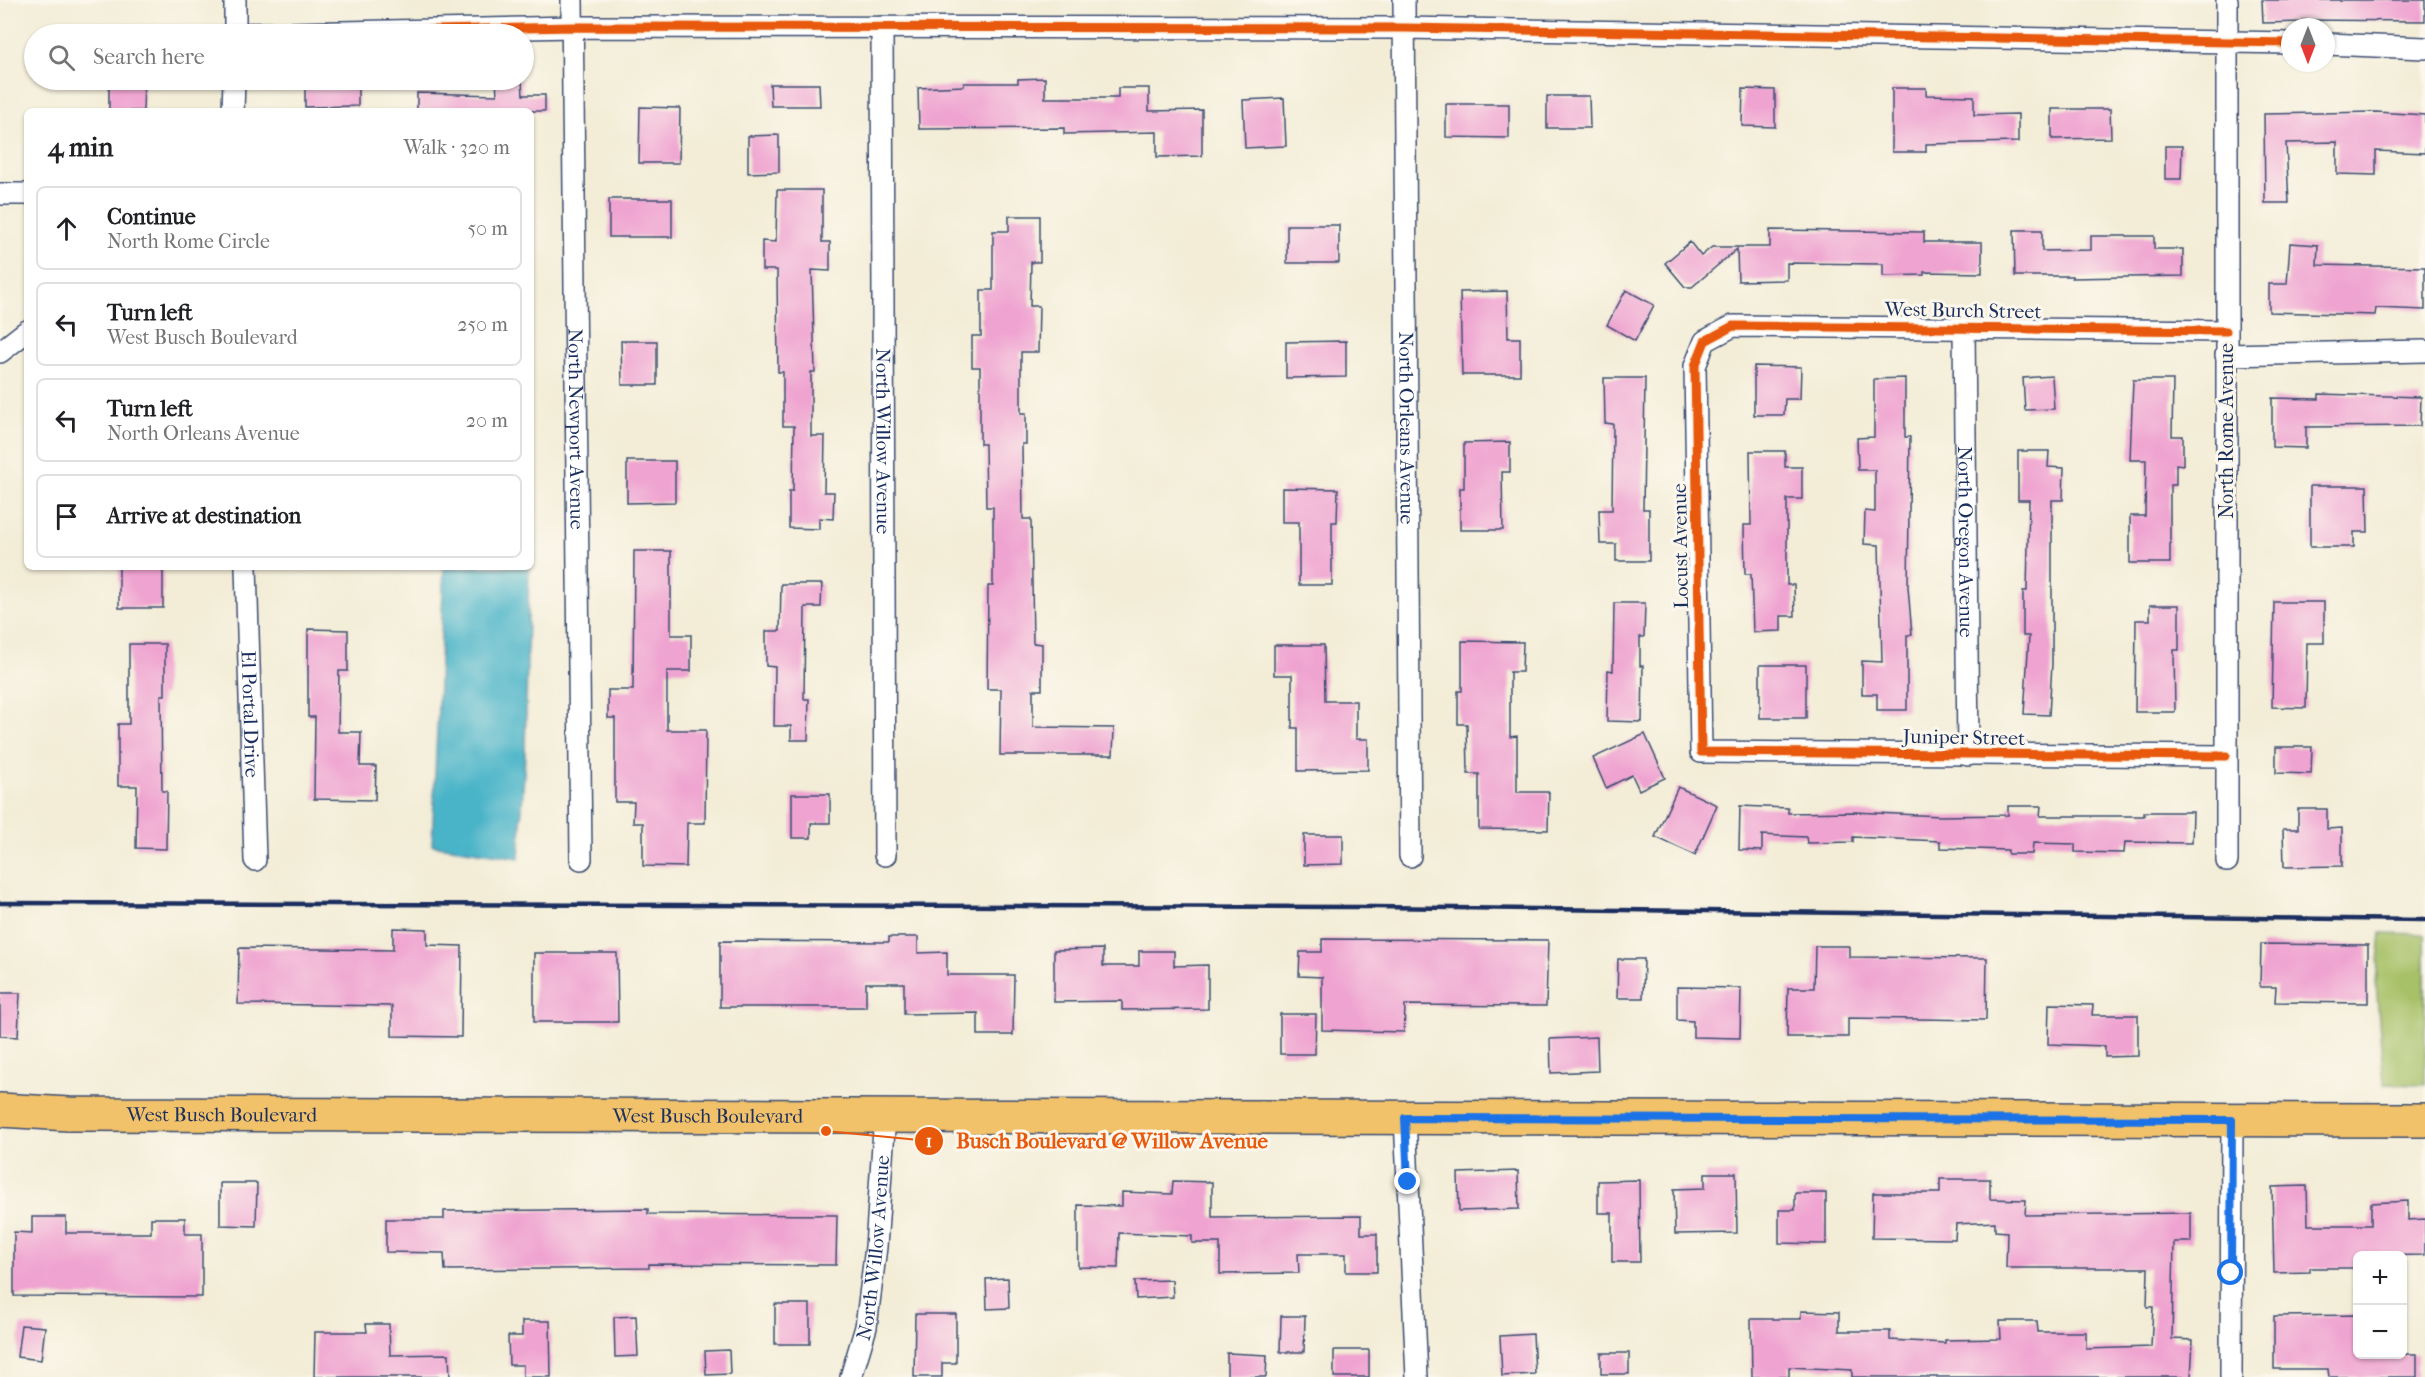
<!DOCTYPE html>
<html lang="en">
<head>
<meta charset="utf-8">
<style>
  :root { --surface:#fff; --page:#f2f2f2; --text:#202124; --muted:#757577; --line:#e0e0e0 }
  body { margin:0; font-family:"IM FELL French Canon",serif; background:var(--page); color:var(--text) }
  .controls { position:absolute; right:18px; bottom:18px; display:grid; overflow:hidden; border-radius:9px; box-shadow:0 2px 4px #0004 }
  .controls button { width:54px; height:54px; display:grid; place-items:center; padding:0; border:0; border-bottom:2px solid var(--line); background:var(--surface); color:var(--text); font:30px sans-serif }
  .compass { position:absolute; left:2281px; top:18px; width:54px; height:54px; border-radius:50%; background:var(--surface); box-shadow:0 2px 4px #0004; rotate:180deg }
  .stop { position:absolute; width:18px; height:18px; margin:-14px; border:4px solid #1a73e8; border-radius:50%; background:#fff }
  .stop.end { background:#1a73e8; border-color:#fff; box-shadow:0 2px 6px #0008 }
  .list { margin:0; padding:0; list-style:none }
  h2 { display:flex; justify-content:space-between; align-items:center; height:78px; margin:0; padding:0 24px; font-size:26px }
  h2 small { font-size:20px; font-weight:400; color:var(--muted) }
  .list li { display:grid; grid-template-columns:39px 1fr auto; gap:18px; align-items:center; box-sizing:border-box; height:84px; margin:0 12px 12px; padding:0 12px; border:2px solid var(--line); border-radius:9px }
  .list b { display:block; font-size:22px; white-space:nowrap }
  .list p { margin:0; font-size:20px; white-space:nowrap; color:var(--muted) }
  .list em { font-size:20px; font-style:normal; color:var(--muted) }
  .icon { flex:none; width:33px; height:33px; fill:none; stroke:currentColor; stroke-width:2; stroke-linecap:round; stroke-linejoin:round }
  .map { position:relative; flex:none; width:2425px; height:1377px; overflow:hidden }
  .search { position:absolute; background:var(--surface); box-shadow:0 2px 4px #0004; left:24px; top:24px; width:510px; height:66px; display:flex; align-items:center; gap:15px; box-sizing:border-box; padding:0 21px; border-radius:33px; color:var(--muted); font-size:22px }
  .panel { position:absolute; background:var(--surface); box-shadow:0 2px 4px #0004; left:24px; top:108px; width:510px; height:462px; border-radius:9px }
  .map>svg:first-child { display:block }
  .green { fill:#a7c167; stroke:#617862; stroke-width:1.5 }
  .water { fill:#4ab4c8; stroke:#327293; stroke-width:1.5 }
  .building { fill:#efa3d0 }
  .lines { fill:none; stroke-linecap:round; stroke-linejoin:round }
  .minor-casing { stroke:#3b4c70; stroke-width:24 }
  .primary-casing { stroke:#3b4c70; stroke-width:36 }
  .minor { stroke:#fff; stroke-width:21 }
  .primary { stroke:#f2c26a; stroke-width:33 }
  .rail { stroke:#1b2f5e; stroke-width:4.5 }
  .cycleway-casing { stroke:#fbf7ec; stroke-width:13 }
  .cycleway { stroke:#e8590c; stroke-width:9 }
  .route { stroke:#1a73e8; stroke-width:8 }
  .labels { text-anchor:middle; stroke-width:6; stroke-linejoin:round; paint-order:stroke }
  .street-label { font-size:20px; fill:#1b2f5e; stroke:#fbf7ec }
  .leader { fill:none; stroke:#e8590c; stroke-width:2 }
  .callout-dot { fill:#e8590c; stroke:#fbf7ec; stroke-width:2 }
  .mark-label { font-size:18px; text-anchor:middle; font-weight:bold; fill:#fff }
  .callout-label { font-size:21px; text-anchor:middle; font-weight:bold; fill:#e8590c; stroke:#fbf7ec; stroke-width:6; stroke-linejoin:round; paint-order:stroke }
</style>
</head>
<body>
<div class="map">
<svg width="2425" height="1377" viewBox="0 0 2425 1377">
  <rect width="100%" height="100%" fill="#fbf7ec"/>
  <filter id="ink" filterUnits="userSpaceOnUse"><feTurbulence type="fractalNoise" baseFrequency=".0167" numOctaves="2"/><feDisplacementMap in="SourceGraphic" scale="12" xChannelSelector="R" yChannelSelector="G"/><feConvolveMatrix kernelMatrix="1 2 1 2 8 2 1 2 1" color-interpolation-filters="sRGB"/></filter>
  <filter id="wash" filterUnits="userSpaceOnUse"><feTurbulence type="fractalNoise" baseFrequency=".008" numOctaves="4" result="noise"/><feDisplacementMap in="SourceGraphic" scale="24" xChannelSelector="R" yChannelSelector="G"/><feGaussianBlur stdDeviation="1.35" result="paint"/><feColorMatrix in="noise" values="0 0 0 0 0 0 0 0 0 0 0 0 0 0 0 0 0 1.4 0 .05"/><feComposite in="paint" operator="in"/></filter>
  <g filter="url(#wash)">
    <rect width="100%" height="100%" fill="#f3edd7"/>
    <polygon class="green" points="2381,933 2425,934 2425,1085 2384,1084 2376,983"/>
    <polygon class="water" points="444,567 529,567 525,755 519,858 432,845"/>
    <g id="blocks">
      <g class="building">
        <polygon points="2262,0 2425,0 2425,21 2302,20 2302,22 2263,23"/>
        <polygon points="1045,78 1045,98 1118,98 1118,88 1149,88 1149,111 1202,110 1202,156 1157,157 1157,132 1064,134 1064,128 919,129 918,88 964,86 964,83 1018,83 1018,79"/>
        <polygon points="109,80 144,80 143,111 109,111"/>
        <polygon points="305,80 358,80 358,106 305,107"/>
        <polygon points="496,80 522,80 523,95 545,95 545,111 417,111 417,93 497,95"/>
        <polygon points="770,84 819,84 820,106 771,106"/>
        <polygon points="1892,88 1926,88 1926,95 1974,96 1974,115 2018,114 2018,142 1926,144 1926,152 1892,152"/>
        <polygon points="1743,89 1775,90 1775,127 1742,126"/>
        <polygon points="1547,96 1589,96 1590,128 1547,128"/>
        <polygon points="1284,98 1286,146 1245,148 1243,100"/>
        <polygon points="1446,104 1509,104 1509,138 1446,137"/>
        <polygon points="640,107 680,108 679,163 639,163"/>
        <polygon points="2052,109 2110,109 2111,138 2052,139"/>
        <polygon points="2376,112 2425,115 2425,153 2376,151 2376,175 2337,174 2337,142 2286,143 2289,203 2265,203 2264,114"/>
        <polygon points="779,135 779,172 748,173 748,136"/>
        <polygon points="2165,146 2182,146 2181,179 2165,179"/>
        <polygon points="777,190 822,190 822,242 830,242 830,271 812,270 815,372 811,372 811,436 825,436 824,492 834,492 833,519 819,518 819,529 789,528 789,491 793,491 794,426 783,426 783,372 778,372 777,270 762,270 762,241 776,242"/>
        <rect x="609" y="199" width="63" height="38"/>
        <polygon points="1009,216 1040,216 1040,262 1031,262 1030,306 1039,306 1038,352 1021,352 1021,413 1026,413 1026,444 1022,444 1023,519 1031,519 1033,643 1042,644 1042,690 1033,690 1033,727 1114,728 1113,755 1000,755 1001,689 987,689 988,586 993,586 993,507 986,507 985,444 980,444 980,367 972,367 972,336 981,336 981,290 993,290 993,231 1009,231"/>
        <rect x="1287" y="225" width="52" height="38"/>
        <polygon points="1770,230 1924,232 1924,242 1982,242 1982,273 1924,272 1924,275 1883,276 1883,264 1787,263 1787,280 1738,281 1737,249 1692,287 1685,287 1665,263 1690,242 1701,256 1712,247 1770,247"/>
        <polygon points="2014,230 2042,230 2042,251 2091,250 2091,236 2154,236 2154,249 2183,249 2183,276 2072,278 2072,276 2015,276"/>
        <polygon points="2290,243 2318,245 2317,265 2425,267 2425,310 2376,308 2375,315 2269,312 2269,284 2287,284"/>
        <polygon points="1626,290 1654,305 1635,341 1607,325"/>
        <polygon points="1507,291 1508,338 1520,338 1520,375 1462,375 1460,292"/>
        <polygon points="621,341 657,341 657,385 622,385"/>
        <polygon points="1346,341 1346,377 1286,378 1286,342"/>
        <polygon points="1754,366 1801,367 1800,399 1785,399 1784,415 1754,415"/>
        <polygon points="2052,376 2054,409 2025,410 2023,378"/>
        <polygon points="1604,378 1645,378 1643,509 1649,509 1649,561 1616,561 1616,544 1600,544 1599,510 1612,510 1613,424 1605,423"/>
        <polygon points="1905,378 1905,437 1910,437 1908,587 1912,635 1907,635 1907,710 1877,710 1877,694 1862,694 1862,661 1882,662 1879,545 1864,544 1865,511 1875,512 1875,470 1858,470 1857,438 1874,437 1874,379"/>
        <polygon points="2133,380 2173,380 2172,436 2183,436 2183,465 2176,464 2176,485 2170,485 2170,563 2130,563 2130,516 2145,516 2146,460 2130,460"/>
        <polygon points="2319,394 2421,397 2420,426 2306,427 2306,448 2272,447 2272,398 2319,399"/>
        <polygon points="1510,442 1510,472 1502,472 1503,530 1460,530 1460,488 1464,488 1464,443"/>
        <polygon points="1750,451 1785,451 1785,467 1802,467 1802,499 1787,499 1787,585 1794,585 1795,616 1781,616 1781,631 1753,632 1751,574 1745,574 1744,525 1751,525"/>
        <polygon points="2018,451 2049,451 2048,467 2064,468 2063,500 2052,500 2052,664 2049,715 2024,714 2029,636 2023,636 2023,591 2027,591 2029,500 2018,500"/>
        <polygon points="627,461 675,461 675,502 627,503"/>
        <polygon points="2310,486 2367,486 2368,532 2354,532 2354,547 2310,547"/>
        <polygon points="1282,488 1338,489 1337,522 1332,522 1332,585 1299,585 1299,522 1282,522"/>
        <polygon points="634,551 671,551 671,635 691,635 691,671 667,671 667,730 706,730 705,823 687,823 686,867 643,866 643,823 633,823 634,802 615,802 615,718 608,718 608,690 633,690"/>
        <rect x="119" y="567" width="44" height="41"/>
        <polygon points="781,584 822,584 821,607 805,607 804,699 809,699 808,740 791,740 791,726 774,726 775,667 766,666 766,631 780,631"/>
        <polygon points="2274,602 2324,602 2324,643 2307,643 2306,708 2272,707"/>
        <polygon points="1614,603 1645,603 1644,637 1640,637 1640,666 1643,666 1642,722 1607,721 1608,670 1613,671"/>
        <polygon points="2150,605 2179,605 2179,650 2174,650 2175,712 2135,712 2136,620 2150,620"/>
        <polygon points="308,629 348,630 348,671 339,671 338,732 361,732 360,766 376,766 375,800 314,799 315,717 308,717"/>
        <polygon points="1462,641 1523,642 1522,672 1510,672 1510,737 1517,736 1517,792 1549,792 1548,830 1479,829 1479,774 1468,774 1467,724 1458,724 1458,691 1462,691"/>
        <polygon points="129,644 165,644 165,695 161,695 162,791 167,791 166,849 136,848 137,786 118,786 118,724 129,724"/>
        <polygon points="1274,645 1324,645 1325,701 1356,701 1356,739 1368,739 1368,770 1298,771 1298,728 1292,728 1292,675 1274,675"/>
        <rect x="1760" y="665" width="46" height="53"/>
        <polygon points="1645,734 1665,778 1639,790 1632,775 1606,788 1593,758"/>
        <polygon points="2276,747 2312,747 2311,774 2276,773"/>
        <polygon points="1678,787 1717,805 1695,855 1655,837"/>
        <polygon points="792,794 830,794 830,823 811,823 811,838 792,838"/>
        <polygon points="1740,806 1788,808 1788,813 1853,812 1941,816 2008,815 2008,806 2041,806 2040,816 2144,816 2144,812 2193,812 2192,843 2125,842 2124,853 2075,852 2075,844 2033,843 2032,854 2008,854 2008,850 1940,848 1940,841 1853,837 1853,842 1807,843 1806,837 1762,835 1762,851 1739,850"/>
        <polygon points="2298,809 2327,809 2327,829 2342,828 2342,866 2284,867 2283,829 2298,829"/>
        <polygon points="1304,835 1343,835 1343,864 1304,865"/>
        <polygon points="393,928 427,929 427,945 462,946 461,1037 392,1036 392,1006 238,1004 239,948 393,950"/>
        <polygon points="889,937 918,937 918,953 947,952 947,975 1014,975 1013,1035 978,1035 978,1013 904,1014 904,983 866,983 866,1007 720,1007 720,941 889,942"/>
        <polygon points="1322,939 1548,940 1546,1006 1405,1005 1404,1032 1322,1030 1322,977 1299,976 1300,952 1322,952"/>
        <polygon points="2261,944 2368,945 2368,1003 2275,1002 2276,987 2260,987"/>
        <polygon points="1815,946 1849,946 1849,957 1987,958 1986,1020 1848,1018 1848,1037 1787,1037 1788,988 1814,988"/>
        <polygon points="1103,949 1103,966 1139,966 1139,951 1174,951 1174,966 1208,965 1208,1009 1122,1010 1122,1001 1054,1002 1054,950"/>
        <polygon points="534,953 617,953 618,1022 534,1022"/>
        <polygon points="1618,959 1644,959 1643,998 1617,998"/>
        <polygon points="1677,987 1741,988 1740,1038 1693,1037 1693,1021 1677,1020"/>
        <polygon points="0,993 20,993 18,1037 0,1036"/>
        <polygon points="2049,1004 2093,1005 2092,1015 2138,1015 2138,1056 2105,1057 2105,1046 2048,1044"/>
        <polygon points="1280,1014 1316,1014 1315,1054 1280,1054"/>
        <polygon points="1597,1037 1598,1071 1551,1073 1550,1039"/>
        <polygon points="1518,1171 1519,1209 1459,1211 1458,1173"/>
        <polygon points="1705,1173 1736,1173 1737,1233 1675,1234 1674,1189 1705,1188"/>
        <polygon points="1940,1179 1990,1179 1990,1199 2026,1200 2025,1215 2191,1213 2191,1242 2174,1242 2172,1339 2193,1340 2191,1377 1852,1377 1852,1370 1789,1367 1789,1377 1752,1377 1751,1319 1801,1319 1801,1311 1839,1312 1839,1331 1890,1331 1890,1340 1945,1343 1945,1340 2001,1339 2000,1321 2037,1321 2038,1332 2086,1332 2086,1349 2151,1347 2153,1307 2147,1307 2148,1268 2006,1268 2007,1232 1995,1231 1995,1222 1956,1224 1955,1239 1872,1238 1873,1193 1940,1193"/>
        <polygon points="1639,1180 1640,1262 1612,1262 1612,1213 1598,1213 1598,1181"/>
        <polygon points="1173,1181 1212,1182 1212,1217 1361,1216 1361,1234 1377,1234 1377,1272 1346,1272 1346,1254 1298,1254 1299,1273 1220,1274 1220,1243 1192,1243 1192,1236 1119,1233 1118,1268 1078,1267 1078,1205 1122,1206 1122,1192 1172,1194"/>
        <polygon points="220,1183 257,1183 256,1226 220,1225"/>
        <polygon points="2307,1186 2308,1225 2371,1225 2371,1203 2408,1201 2408,1220 2425,1219 2425,1255 2358,1256 2358,1268 2310,1268 2310,1272 2274,1273 2272,1187"/>
        <polygon points="1795,1193 1826,1193 1826,1244 1779,1243 1779,1210 1795,1210"/>
        <polygon points="648,1209 648,1214 837,1215 836,1265 649,1264 649,1268 445,1270 444,1253 386,1252 386,1219 444,1219 444,1211"/>
        <polygon points="32,1217 66,1217 66,1233 151,1233 151,1218 185,1218 185,1234 202,1234 202,1297 14,1296 14,1232 32,1233"/>
        <polygon points="1008,1278 1009,1308 987,1309 986,1279"/>
        <polygon points="1172,1280 1173,1297 1136,1299 1135,1281"/>
        <rect x="775" y="1304" width="35" height="40"/>
        <polygon points="915,1314 956,1314 956,1363 942,1363 942,1377 914,1377"/>
        <polygon points="2358,1315 2358,1354 2417,1354 2417,1377 2329,1377 2328,1369 2274,1369 2274,1316"/>
        <polygon points="636,1316 638,1356 615,1357 614,1317"/>
        <polygon points="1281,1316 1305,1316 1304,1352 1280,1352"/>
        <polygon points="522,1321 550,1321 551,1377 523,1377 523,1365 509,1365 508,1336 522,1336"/>
        <polygon points="366,1324 389,1324 390,1355 449,1354 450,1377 314,1377 315,1332 367,1332"/>
        <polygon points="21,1325 45,1327 41,1360 17,1357"/>
        <polygon points="1533,1334 1535,1374 1502,1376 1500,1336"/>
        <polygon points="729,1350 730,1374 706,1375 705,1351"/>
        <rect x="1334" y="1350" width="35" height="27"/>
        <polygon points="1227,1353 1267,1355 1266,1377 1227,1377"/>
        <rect x="1601" y="1353" width="28" height="21"/>
      </g>
    </g>
  </g>
  <g filter="url(#ink)">
    <use href="#blocks" fill-opacity="0" stroke="#3b4c70" stroke-width="1.5"/>
    <g class="lines">
      <g class="minor-casing">
        <g id="minor">
          <polyline points="235,0 235,34"/>
          <path id="s1" d="M572 0 581 859"/>
          <path id="s2" d="M1404 0 1410 856"/>
          <polyline points="2227,0 2227,861"/>
          <path id="s3" d="M882 27 885 855"/>
          <polyline points="242,34 573,27 1404,28 2290,43"/>
          <polyline points="2326,44 2425,48"/>
          <polyline points="233,111 234,80"/>
          <polyline points="0,194 27,194"/>
          <path id="s4" d="M1964 328 1968 755"/>
          <polyline points="2226,331 1733,326 1705,341 1695,366 1701,752 2226,756"/>
          <polyline points="0,352 27,331"/>
          <polyline points="2226,355 2425,351"/>
          <path id="s5" d="M246 567 255 860"/>
          <polyline points="1405,1118 1417,1377"/>
          <path id="s6" d="M851 1377 866 1327 876 1247 885 1115"/>
          <polyline points="2231,1377 2232,1120"/>
        </g>
      </g>
      <g class="primary-casing">
        <g id="primary">
          <path id="s7" d="M0 1110 69 1114 2425 1120"/>
        </g>
      </g>
      <use href="#minor" class="minor"/>
      <use href="#primary" class="primary"/>
      <polyline class="rail" points="0,903 1374,907 2425,920"/>
      <g class="cycleway-casing">
        <g id="cycleway">
          <polyline points="242,34 573,27 1404,28 2290,43"/>
          <polyline points="2226,331 1733,326 1705,341 1695,366 1701,752 2226,756"/>
        </g>
      </g>
      <use href="#cycleway" class="cycleway"/>
    </g>
  </g>
  <g class="lines" filter="url(#ink)">
    <polyline class="route" points="1408,1182 1405,1118 2232,1120 2231,1273"/>
  </g>
  <g class="labels">
    <g class="street-label">
      <text transform="translate(1963 310) rotate(1)" y="7">West Burch Street</text>
      <text dy="7" stroke="none"><textPath href="#s2" startOffset="428">North Orleans Avenue</textPath></text>
      <text dy="7" stroke="none"><textPath href="#s1" startOffset="429">North Newport Avenue</textPath></text>
      <text transform="translate(2226 431) rotate(-90)" y="7">North Rome Avenue</text>
      <text dy="7" stroke="none"><textPath href="#s3" startOffset="414">North Willow Avenue</textPath></text>
      <text dy="7" stroke="none"><textPath href="#s4" startOffset="214">North Oregon Avenue</textPath></text>
      <text transform="translate(1680 546) rotate(-91)" y="7">Locust Avenue</text>
      <text dy="7" stroke="none"><textPath href="#s5" startOffset="147">El Portal Drive</textPath></text>
      <text transform="translate(1964 737) rotate(1)" y="7">Juniper Street</text>
      <text dy="7" stroke="none"><textPath href="#s7" startOffset="222">West Busch Boulevard</textPath></text>
      <text dy="7" stroke="none"><textPath href="#s7" startOffset="708">West Busch Boulevard</textPath></text>
      <text dy="7" stroke="none"><textPath href="#s6" startOffset="132">North Willow Avenue</textPath></text>
    </g>
  </g>
  <path class="leader" d="M826 1131L929 1141"/>
  <g class="callout-dot">
    <circle cx="826" cy="1131" r="6"/>
    <circle cx="929" cy="1141" r="15"/>
  </g>
  <g class="mark-label">
    <text x="929" y="1147">1</text>
  </g>
  <g class="callout-label">
    <text x="1112" y="1148">Busch Boulevard @ Willow Avenue</text>
  </g>
</svg>
<div class="controls">
<button>+</button>
<button>−</button>
</div>
<svg class="compass" viewBox="-18 -18 36 36"><path d="M0-13l5 13h-10z" fill="#e53935"/><path d="M0 13l5-13h-10z" fill="#757577"/></svg>
<div class="stop" style="left:2231px;top:1273px"></div>
<div class="stop end" style="left:1408px;top:1182px"></div>
<div class="search"><svg class="icon" aria-label="search" viewBox="0 0 24 24"><circle cx="10" cy="10" r="6"/><path d="M15 15l6 6"/></svg>Search here</div>
<section class="panel">
<h2>4 min<small>Walk · 320 m</small></h2>
<ul class="list">
<li><svg class="icon" aria-label="ahead" viewBox="0 0 24 24"><path d="M12 20V5M6 11l6-6 6 6"/></svg><div><b>Continue</b><p>North Rome Circle</p></div><em>50 m</em></li>
<li><svg class="icon" aria-label="left" viewBox="0 0 24 24"><path d="M17 20v-9H6M10 6l-5 5 5 5"/></svg><div><b>Turn left</b><p>West Busch Boulevard</p></div><em>250 m</em></li>
<li><svg class="icon" aria-label="left" viewBox="0 0 24 24"><path d="M17 20v-9H6M10 6l-5 5 5 5"/></svg><div><b>Turn left</b><p>North Orleans Avenue</p></div><em>20 m</em></li>
<li><svg class="icon" aria-label="arrive" viewBox="0 0 24 24"><path d="M6 21V4h12l-3 4 3 4H6"/></svg><div><b>Arrive at destination</b></div></li>
</ul>
</section>
</div>
</body>
</html>
